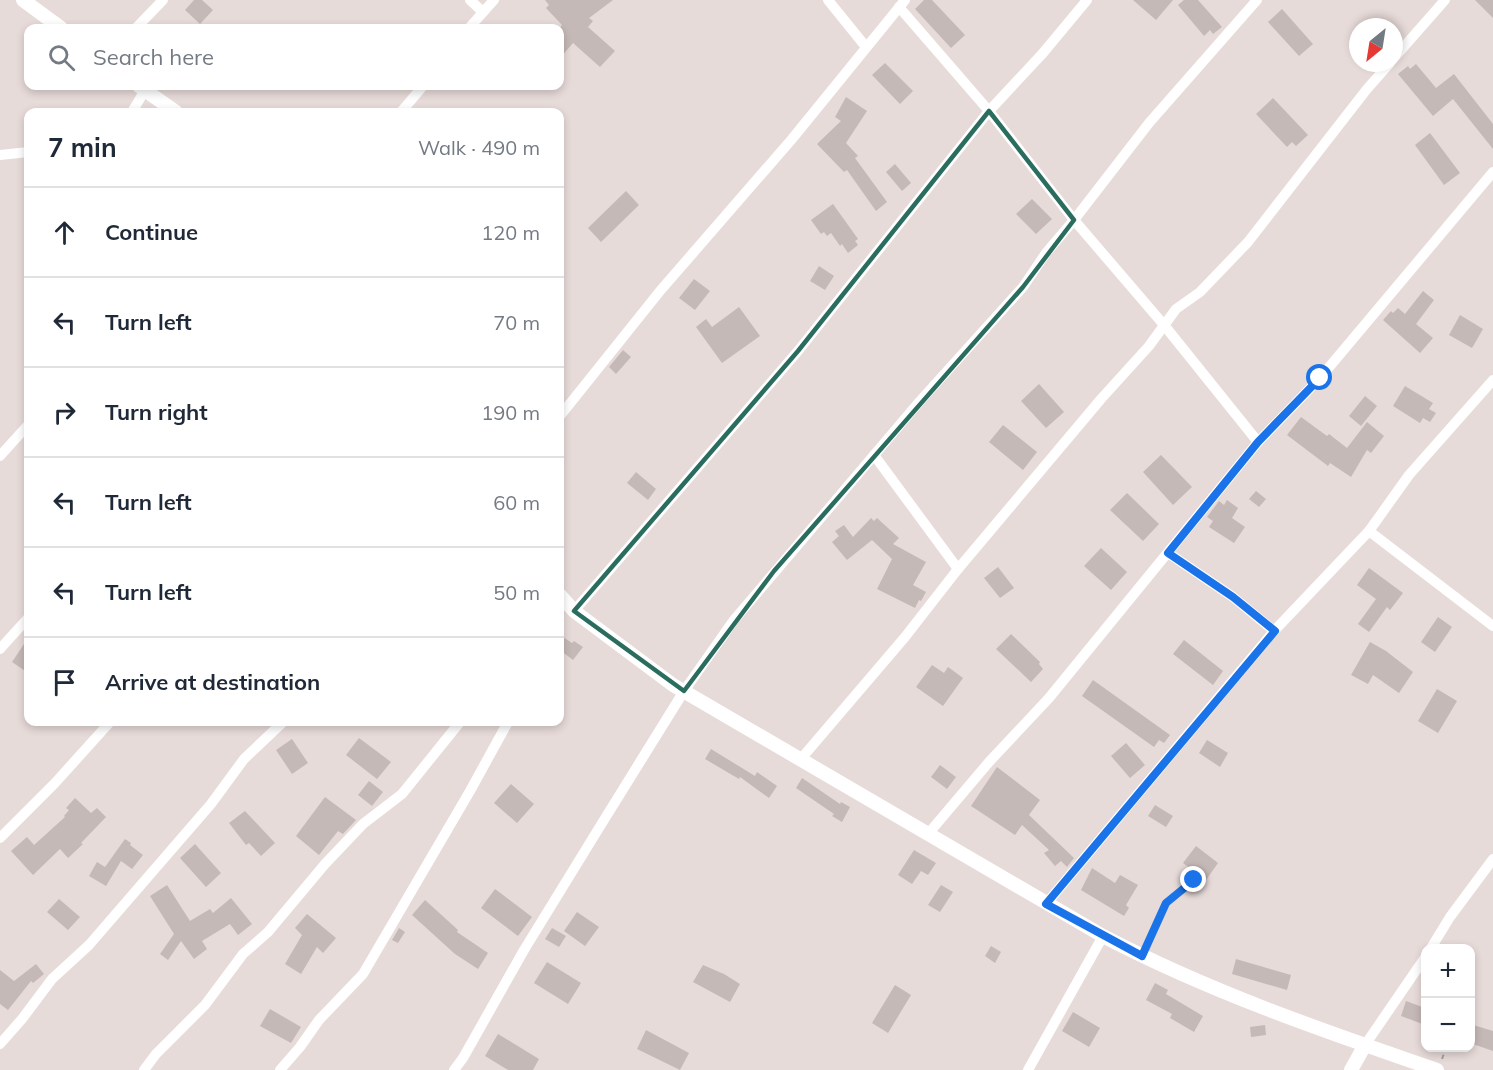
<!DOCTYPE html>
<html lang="en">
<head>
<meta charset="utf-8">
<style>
  :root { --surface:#fff; --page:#f6f6f7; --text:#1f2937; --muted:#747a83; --line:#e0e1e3 }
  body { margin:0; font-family:Mulish,sans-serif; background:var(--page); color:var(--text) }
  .controls { position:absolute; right:18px; bottom:18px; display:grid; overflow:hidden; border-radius:12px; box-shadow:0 3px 9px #0003 }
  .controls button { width:54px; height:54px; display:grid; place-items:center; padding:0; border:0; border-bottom:2px solid var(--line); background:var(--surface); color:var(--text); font:30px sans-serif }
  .compass { position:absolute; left:1349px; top:18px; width:54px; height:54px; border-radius:50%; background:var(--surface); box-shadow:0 3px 9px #0003; rotate:210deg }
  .stop { position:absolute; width:18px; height:18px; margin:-14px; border:4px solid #1a73e8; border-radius:50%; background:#fff }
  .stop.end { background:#1a73e8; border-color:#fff; box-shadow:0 2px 6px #0008 }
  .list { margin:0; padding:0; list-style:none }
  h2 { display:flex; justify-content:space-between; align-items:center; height:78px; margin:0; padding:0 24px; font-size:26px }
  h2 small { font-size:20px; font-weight:400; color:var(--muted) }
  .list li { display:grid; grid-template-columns:39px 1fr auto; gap:18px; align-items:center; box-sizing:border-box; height:90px; padding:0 24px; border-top:2px solid var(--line) }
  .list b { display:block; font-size:22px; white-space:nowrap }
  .list em { font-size:20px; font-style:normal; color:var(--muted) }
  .icon { flex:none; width:33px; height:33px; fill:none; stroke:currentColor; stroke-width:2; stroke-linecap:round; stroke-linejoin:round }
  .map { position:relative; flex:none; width:1493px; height:1070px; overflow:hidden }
  .search { position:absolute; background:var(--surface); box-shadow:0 3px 9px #0003; left:24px; top:24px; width:540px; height:66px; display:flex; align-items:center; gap:15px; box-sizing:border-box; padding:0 21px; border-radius:12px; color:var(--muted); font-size:22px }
  .panel { position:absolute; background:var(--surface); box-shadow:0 3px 9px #0003; left:24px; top:108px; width:540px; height:618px; border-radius:12px }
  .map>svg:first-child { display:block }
  .building { fill:#c5b9b7 }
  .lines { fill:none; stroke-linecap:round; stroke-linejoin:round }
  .path { stroke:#aaa09f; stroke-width:2; stroke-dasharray:4.5 4.5; stroke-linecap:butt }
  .minor { stroke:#fff; stroke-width:10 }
  .tertiary { stroke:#fff; stroke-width:14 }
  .route { stroke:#1a73e8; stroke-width:8 }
  .marked { fill:none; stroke:#2a6d5e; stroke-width:4.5; stroke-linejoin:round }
</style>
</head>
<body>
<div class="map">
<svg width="1493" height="1070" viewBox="0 0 1493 1070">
  <rect width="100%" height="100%" fill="#e7dbd9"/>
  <g class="building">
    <polygon points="194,0 202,0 213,10 200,24 185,10"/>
    <polygon points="545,0 613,0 589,18 593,21 588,27 615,51 600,67 573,43 560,58 560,28 562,25 546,8 549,5"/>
    <polygon points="924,0 932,0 965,35 951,48 915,9"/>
    <polygon points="1133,0 1173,0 1156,20"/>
    <polygon points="1184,0 1198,0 1222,27 1213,34 1210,30 1204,36 1178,5"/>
    <polygon points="1475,0 1493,0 1493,18"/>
    <polygon points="1282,9 1313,44 1299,56 1268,22"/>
    <polygon points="885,63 913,91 900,104 872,75"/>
    <polygon points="1416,64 1436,88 1454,74 1493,124 1493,149 1453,99 1433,116 1398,74 1408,66 1410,69"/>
    <polygon points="846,97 867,111 846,143 858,156 855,158 887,202 876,211 847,170 844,172 817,144 841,121 835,117"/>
    <polygon points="1273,98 1308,135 1296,146 1292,142 1287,147 1256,114"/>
    <polygon points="1430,133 1460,173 1444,185 1415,145"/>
    <polygon points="895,164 911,183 902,191 886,172"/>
    <polygon points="626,191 639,205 601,242 588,228"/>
    <polygon points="1032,199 1052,219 1036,234 1016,214"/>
    <polygon points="833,204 858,239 855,241 858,245 848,253 842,244 840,246 831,233 827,236 824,232 821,234 811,220"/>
    <polygon points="819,266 834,276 825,290 810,281"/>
    <polygon points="694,279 710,291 695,310 679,298"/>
    <polygon points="1423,291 1434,300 1416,324 1433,338 1420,353 1383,320 1391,311 1393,313 1398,308 1405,314"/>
    <polygon points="739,307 760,336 722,363 696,327 706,319 712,327"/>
    <polygon points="1460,315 1483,329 1472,348 1449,335"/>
    <polygon points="623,350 631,357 616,374 609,367"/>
    <polygon points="1039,384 1064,412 1046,428 1021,401"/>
    <polygon points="1405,386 1433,403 1429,409 1436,413 1430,422 1423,418 1420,423 1393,406"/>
    <polygon points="1365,396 1377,406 1361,426 1349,416"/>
    <polygon points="1301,417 1327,436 1329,434 1347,448 1367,422 1384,436 1371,453 1367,450 1351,477 1330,463 1328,466 1287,435"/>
    <polygon points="1003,425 1037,452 1023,470 989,442"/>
    <polygon points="1161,455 1192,487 1173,505 1143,472"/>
    <polygon points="636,472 656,489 648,500 627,483"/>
    <polygon points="1256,491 1266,499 1259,507 1249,499"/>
    <polygon points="1127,493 1159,524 1143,541 1110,510"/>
    <polygon points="1227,500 1238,508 1232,518 1245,527 1234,543 1209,527 1213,521 1207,517 1219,501 1224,505"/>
    <polygon points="871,518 874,521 877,518 899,538 893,544 926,562 913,585 926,592 921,601 919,600 915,608 877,589 892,559 872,540 847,560 832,542 839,536 835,531 844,525 853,537"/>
    <polygon points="1101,548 1127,572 1111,590 1084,566"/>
    <polygon points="998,567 1014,588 1000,598 984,578"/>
    <polygon points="1369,568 1403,593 1390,610 1387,607 1369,632 1358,624 1376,599 1357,585"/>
    <polygon points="1438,617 1452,627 1435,652 1421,642"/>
    <polygon points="1011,634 1040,662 1039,664 1043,669 1031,682 996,649"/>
    <polygon points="560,635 572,643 574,641 583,647 573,660 560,650"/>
    <polygon points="28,638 28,673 12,662"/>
    <polygon points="1184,640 1223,671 1213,685 1173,654"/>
    <polygon points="1370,642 1386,651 1413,672 1399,693 1373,675 1368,684 1351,675"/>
    <polygon points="932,665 944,673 948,667 963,678 943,706 916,687"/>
    <polygon points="1093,680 1170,735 1164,743 1159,740 1154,747 1082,696"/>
    <polygon points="1437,689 1457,701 1438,733 1418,721"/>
    <polygon points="359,738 391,762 377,779 346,755"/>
    <polygon points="292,739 308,763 292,774 276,750"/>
    <polygon points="1207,740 1228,753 1220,767 1199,753"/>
    <polygon points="1126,743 1145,765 1130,778 1111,756"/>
    <polygon points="711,749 755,776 757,772 777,786 769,798 740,777 739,779 705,759"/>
    <polygon points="940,765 956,777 947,789 931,777"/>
    <polygon points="997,767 1040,800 1029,815 1074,858 1067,867 1061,861 1055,866 1044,853 1049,850 1022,825 1015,835 971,806"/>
    <polygon points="802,778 840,804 841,802 850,807 842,822 832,816 834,814 796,788"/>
    <polygon points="369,781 383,792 372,806 358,795"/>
    <polygon points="511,784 534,804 517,823 494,803"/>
    <polygon points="325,797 356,820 343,834 338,831 319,855 296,836"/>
    <polygon points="75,798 91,813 97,808 106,817 81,843 83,844 68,858 60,849 33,875 11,851 27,837 34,845 65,817 64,816 69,810 66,808"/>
    <polygon points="1155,805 1173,816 1166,827 1148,816"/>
    <polygon points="245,811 275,843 261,856 249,843 246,845 229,823"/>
    <polygon points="125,839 131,843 130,845 143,855 132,869 121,861 106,886 89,876 97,862 105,867"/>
    <polygon points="195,844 221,873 206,887 180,858"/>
    <polygon points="1196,846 1218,863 1206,880 1183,863"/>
    <polygon points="914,850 936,863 928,875 921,871 912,884 898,875"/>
    <polygon points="1092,868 1115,883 1120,875 1138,885 1126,905 1129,908 1124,916 1081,890"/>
    <polygon points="167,885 190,921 210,909 213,913 231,898 252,924 238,935 230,924 202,941 207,949 194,959 181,941 168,960 160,954 174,934 150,896"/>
    <polygon points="941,885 953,892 940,912 928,905"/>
    <polygon points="495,889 532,917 518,936 481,908"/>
    <polygon points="59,899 80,917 68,930 47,912"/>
    <polygon points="425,900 458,930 457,932 488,953 478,969 455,954 412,915"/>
    <polygon points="577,912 599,927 585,946 564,931"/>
    <polygon points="307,914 336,938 323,953 317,947 301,974 285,964 302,935 295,928"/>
    <polygon points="399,928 405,932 398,943 392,940"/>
    <polygon points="552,928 566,936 559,947 545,939"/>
    <polygon points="991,946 1001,952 995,963 985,956"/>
    <polygon points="1236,959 1291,975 1287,990 1232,974"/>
    <polygon points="547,962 581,983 568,1004 534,983"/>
    <polygon points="36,964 44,974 33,983 31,981 8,1010 0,1004 0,970 14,981"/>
    <polygon points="703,965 724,974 740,984 730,1002 693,982"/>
    <polygon points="1155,983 1168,990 1166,994 1203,1016 1194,1032 1170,1018 1172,1014 1146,1000"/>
    <polygon points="895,985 911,995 888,1033 872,1023"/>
    <polygon points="1406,1001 1425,1008 1425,1025 1401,1016"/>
    <polygon points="270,1009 301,1027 291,1043 260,1026"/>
    <polygon points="1073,1012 1100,1028 1089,1047 1062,1031"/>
    <polygon points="1470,1024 1493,1031 1493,1051 1470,1043"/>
    <polygon points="1265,1025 1266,1035 1251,1037 1250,1027"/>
    <polygon points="646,1030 689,1053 680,1070 637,1049"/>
    <polygon points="498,1034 539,1059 533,1070 508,1070 485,1056"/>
  </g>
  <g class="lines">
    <g class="path">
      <polyline points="1148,943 1166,903 1194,880"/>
      <polyline points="1442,1059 1446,1048"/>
    </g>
    <g class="minor">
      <polyline points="470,0 483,12"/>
      <polyline points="828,0 866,47"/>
      <polyline points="899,7 989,111 1074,220 1164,325 1258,442"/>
      <polyline points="136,28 163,0"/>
      <polyline points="469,28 494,0"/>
      <polyline points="1394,58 1445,0"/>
      <polyline points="132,112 145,90"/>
      <polyline points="401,112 423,86"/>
      <polyline points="0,155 28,152"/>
      <polyline points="560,416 660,291 792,139 905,0"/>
      <polyline points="874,455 958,569"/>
      <polyline points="0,456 28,425"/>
      <polyline points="1369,531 1493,626"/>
      <polyline points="1168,553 1233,597 1274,631"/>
      <polyline points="574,611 798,351 989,111 1043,53 1087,0"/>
      <polyline points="0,649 28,618"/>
      <polyline points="800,760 905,637 958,569 1101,399 1149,346 1176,309 1200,292 1248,242 1367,89 1390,63"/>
      <polyline points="928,834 989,762 1049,698 1258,442 1320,378 1493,172"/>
      <polyline points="0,838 55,783 110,722"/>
      <polyline points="1046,904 1274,631 1369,531 1409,475 1493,380"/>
      <polyline points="1431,948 1450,917 1493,859"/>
      <polyline points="0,1044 22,1019 52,979 89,945 211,804 244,759 283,722"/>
      <polyline points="1365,1045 1426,956"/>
      <polyline points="144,1070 156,1054 205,1005 243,954 268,932 325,864 363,824 402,794 460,722"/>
      <polyline points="280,1070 300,1047 319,1020 363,974 470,791 508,722"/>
      <polyline points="454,1070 463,1058 524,950 599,828 684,691 734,620 920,401 1023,287 1046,253 1074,220 1149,123 1257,0"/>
      <polyline points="1028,1070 1103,936"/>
    </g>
    <g class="tertiary">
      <polyline points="23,0 61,28"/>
      <polyline points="139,86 176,112"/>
      <path d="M560 595 574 611 673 685 1103 936C1210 992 1324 1031 1437 1070"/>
      <polyline points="1351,1070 1365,1045"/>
    </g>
  </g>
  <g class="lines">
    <polyline class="route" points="1194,880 1166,903 1142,956 1046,904 1275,631 1233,597 1168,553 1258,442 1320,378"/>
  </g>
  <path class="marked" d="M989 111 1074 220 1023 287 774 571 684 691 574 611 798 351Z"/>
</svg>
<div class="controls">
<button>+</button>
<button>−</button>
</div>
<svg class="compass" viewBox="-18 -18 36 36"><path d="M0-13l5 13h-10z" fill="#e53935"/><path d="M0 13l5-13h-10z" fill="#747a83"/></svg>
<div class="stop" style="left:1320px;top:378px"></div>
<div class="stop end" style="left:1194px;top:880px"></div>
<div class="search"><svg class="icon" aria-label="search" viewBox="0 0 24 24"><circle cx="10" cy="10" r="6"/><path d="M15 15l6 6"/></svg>Search here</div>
<section class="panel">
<h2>7 min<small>Walk · 490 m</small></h2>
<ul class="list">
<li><svg class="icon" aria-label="ahead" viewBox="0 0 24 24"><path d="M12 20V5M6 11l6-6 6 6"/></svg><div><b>Continue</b></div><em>120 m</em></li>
<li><svg class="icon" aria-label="left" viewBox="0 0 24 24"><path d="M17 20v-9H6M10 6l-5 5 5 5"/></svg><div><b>Turn left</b></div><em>70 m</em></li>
<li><svg class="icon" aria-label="right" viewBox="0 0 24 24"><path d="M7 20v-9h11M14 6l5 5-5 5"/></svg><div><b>Turn right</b></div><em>190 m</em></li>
<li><svg class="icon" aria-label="left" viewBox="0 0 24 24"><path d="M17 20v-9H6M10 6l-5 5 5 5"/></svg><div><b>Turn left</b></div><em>60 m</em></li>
<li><svg class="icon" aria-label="left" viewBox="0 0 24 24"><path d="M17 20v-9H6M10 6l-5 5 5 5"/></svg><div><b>Turn left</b></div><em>50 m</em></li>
<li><svg class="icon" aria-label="arrive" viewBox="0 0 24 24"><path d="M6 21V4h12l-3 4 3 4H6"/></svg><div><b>Arrive at destination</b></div></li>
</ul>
</section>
</div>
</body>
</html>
